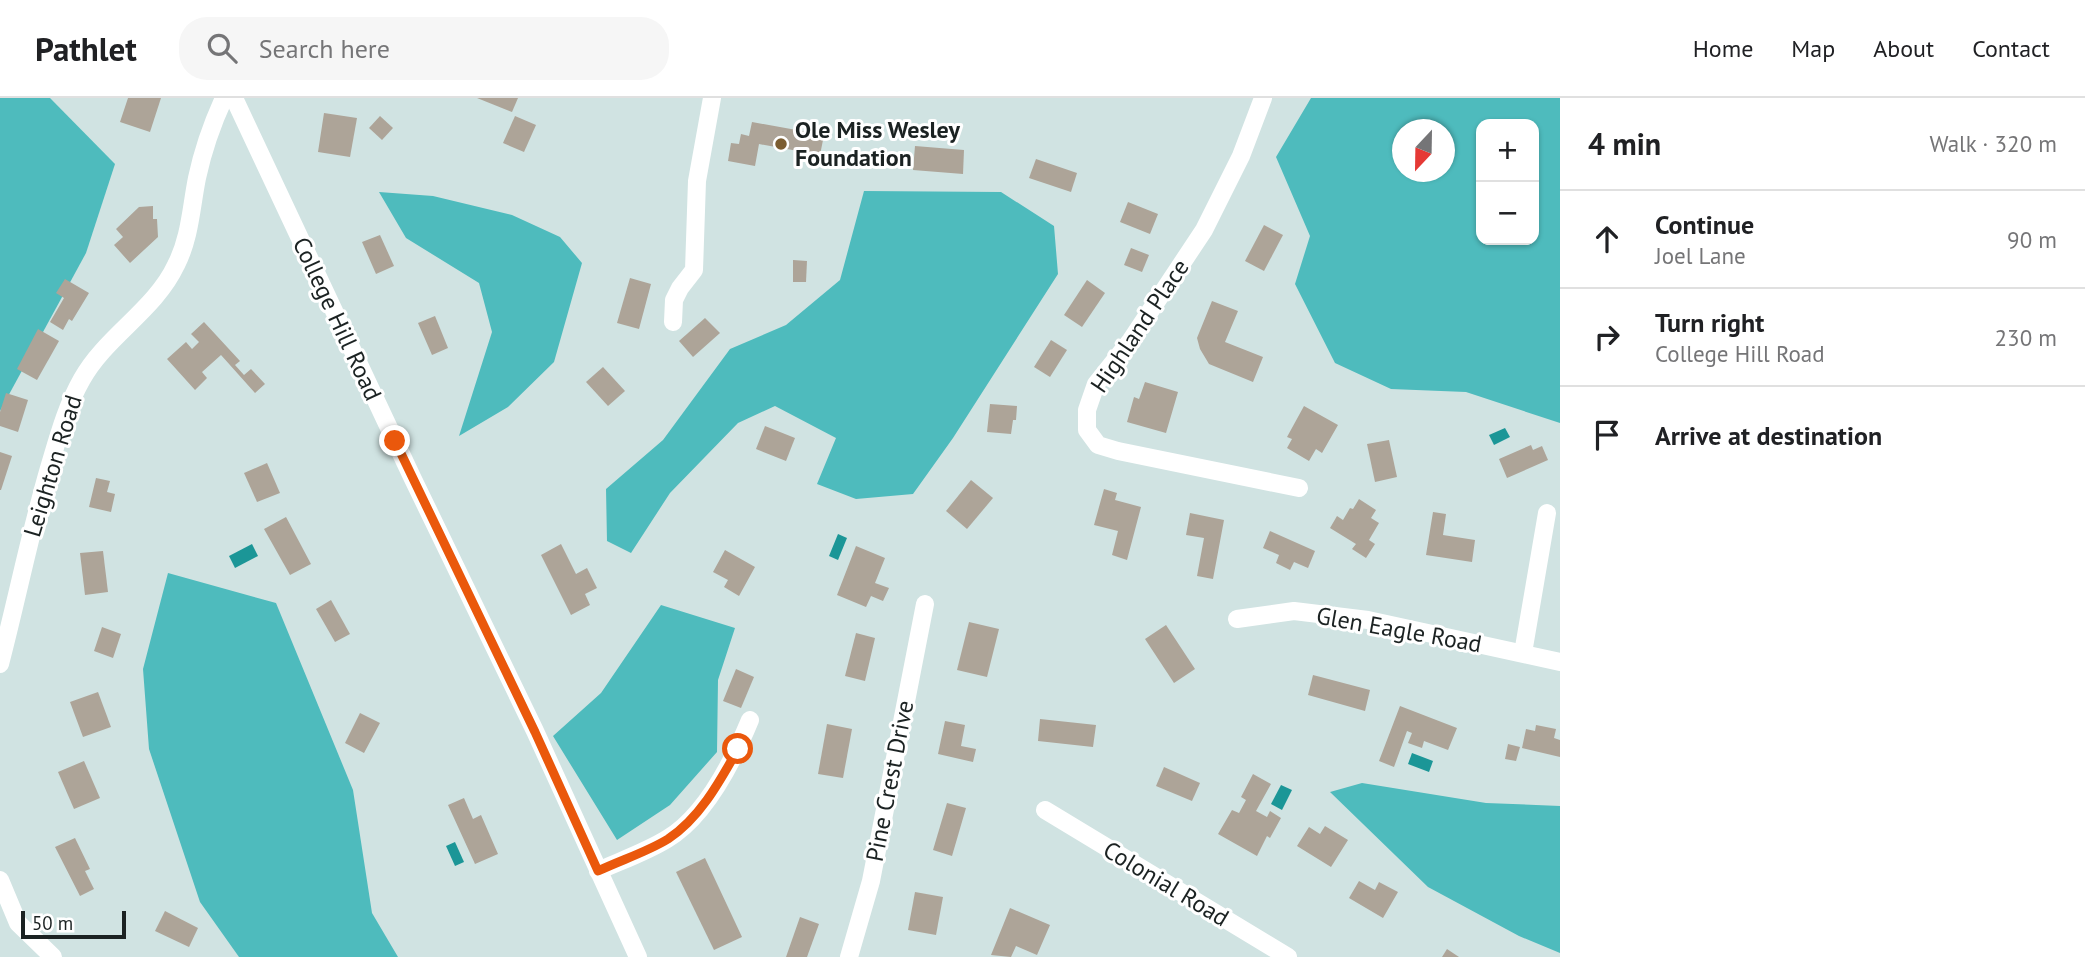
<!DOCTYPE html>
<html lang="en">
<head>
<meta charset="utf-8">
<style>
  :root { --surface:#fff; --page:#f6f6f6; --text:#202124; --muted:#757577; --line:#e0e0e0 }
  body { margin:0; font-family:"PT Sans",sans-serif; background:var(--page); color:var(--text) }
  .controls { position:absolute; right:21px; top:21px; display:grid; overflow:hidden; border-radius:14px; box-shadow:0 2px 5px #0004 }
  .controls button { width:63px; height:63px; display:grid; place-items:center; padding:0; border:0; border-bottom:2px solid var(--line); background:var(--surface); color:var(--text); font:35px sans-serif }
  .compass { position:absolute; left:1392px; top:21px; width:63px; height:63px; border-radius:50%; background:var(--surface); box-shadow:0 2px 5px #0004; rotate:202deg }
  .scale { position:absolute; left:21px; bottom:18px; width:105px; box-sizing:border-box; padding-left:7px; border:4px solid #1b2222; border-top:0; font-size:19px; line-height:24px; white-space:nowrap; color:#1b2222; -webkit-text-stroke:5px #fff; paint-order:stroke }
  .stop { position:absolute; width:21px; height:21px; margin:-16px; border:5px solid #ea580c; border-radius:50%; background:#fff }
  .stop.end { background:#ea580c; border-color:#fff; box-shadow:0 2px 7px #0008 }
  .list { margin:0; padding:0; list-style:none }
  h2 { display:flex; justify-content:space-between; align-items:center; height:91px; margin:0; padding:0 28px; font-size:30px }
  h2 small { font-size:23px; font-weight:400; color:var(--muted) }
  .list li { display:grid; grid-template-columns:46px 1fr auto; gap:21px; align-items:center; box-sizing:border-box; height:98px; padding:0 28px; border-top:2px solid var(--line) }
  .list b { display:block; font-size:26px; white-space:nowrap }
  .list p { margin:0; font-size:23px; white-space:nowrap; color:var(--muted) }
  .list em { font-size:23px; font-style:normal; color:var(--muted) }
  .icon { flex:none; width:38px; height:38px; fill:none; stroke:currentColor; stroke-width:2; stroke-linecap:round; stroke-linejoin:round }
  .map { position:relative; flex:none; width:1560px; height:859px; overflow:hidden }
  header { display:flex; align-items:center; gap:42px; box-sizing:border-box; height:98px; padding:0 35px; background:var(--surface); border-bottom:2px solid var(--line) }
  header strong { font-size:33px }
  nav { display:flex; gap:38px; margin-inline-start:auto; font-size:24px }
  .search { width:490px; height:63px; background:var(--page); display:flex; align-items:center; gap:18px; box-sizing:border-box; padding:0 24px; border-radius:28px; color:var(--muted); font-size:26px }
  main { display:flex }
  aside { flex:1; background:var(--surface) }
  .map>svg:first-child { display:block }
  .forest { fill:#4ebbbd; fill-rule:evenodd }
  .water { fill:#1b9697 }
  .building { fill:#ada498 }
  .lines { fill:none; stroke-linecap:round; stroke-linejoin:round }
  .minor { stroke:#fff; stroke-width:18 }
  .route { stroke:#ea580c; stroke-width:9 }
  .poi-dot { fill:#7b5d31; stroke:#fff; stroke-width:2.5 }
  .labels { text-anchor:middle; stroke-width:6; stroke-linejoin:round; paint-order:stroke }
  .poi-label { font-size:24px; font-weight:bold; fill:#1b2222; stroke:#fff; text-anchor:start }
  .street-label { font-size:24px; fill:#1b2222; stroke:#fff }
</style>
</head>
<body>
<header>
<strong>Pathlet</strong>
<div class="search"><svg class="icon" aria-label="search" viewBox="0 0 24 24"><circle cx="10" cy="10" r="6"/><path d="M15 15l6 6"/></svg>Search here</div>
<nav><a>Home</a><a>Map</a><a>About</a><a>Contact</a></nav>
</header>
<main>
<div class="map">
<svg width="1560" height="859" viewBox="0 0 1560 859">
  <rect width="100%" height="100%" fill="#d0e3e2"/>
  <g class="forest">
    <polygon points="0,0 50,0 115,66 86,155 0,313"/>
    <path d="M1311 0H1560V325L1466 294 1391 291 1335 265 1295 186 1310 138 1276 59ZM1481 26H1534V142H1481ZM1402 32H1444V74H1402Z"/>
    <polygon points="864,93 1001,94 1054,128 1058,176 953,340 913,396 856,401 817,386 836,340 775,308 738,325 670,395 631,455 607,443 606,391 663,342 730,251 786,227 840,182"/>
    <polygon points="379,94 433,98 512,117 560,139 582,165 554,264 508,309 459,338 492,234 479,185 406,140"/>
    <polygon points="168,475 276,505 353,692 372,815 398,859 239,859 200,804 149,651 143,571"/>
    <polygon points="661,507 735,530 718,582 717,654 670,707 617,742 553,638 601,595"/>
    <polygon points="1362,685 1486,705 1560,708 1560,855 1519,838 1428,789 1330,694"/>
  </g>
  <g class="water">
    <polygon points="1505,330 1510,339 1494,347 1489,337"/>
    <polygon points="838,436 847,440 838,462 829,458"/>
    <polygon points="252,446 258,458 235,470 229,458"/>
    <polygon points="1412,655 1433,663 1429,674 1408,666"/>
    <polygon points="1281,687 1292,692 1282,712 1271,706"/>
    <polygon points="455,744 464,764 455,768 446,748"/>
  </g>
  <g class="building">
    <polygon points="128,0 161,0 150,34 120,24"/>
    <polygon points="477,0 518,0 512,14"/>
    <polygon points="324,15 357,20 350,59 318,54"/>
    <polygon points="380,18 393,30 382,42 369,30"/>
    <polygon points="515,18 536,27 524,54 503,45"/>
    <polygon points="752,24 824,37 820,57 759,46 755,68 728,63 731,45 739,46 741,36 749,38"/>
    <polygon points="915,48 964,52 963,76 913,72"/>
    <polygon points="1036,61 1077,75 1071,94 1029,80"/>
    <polygon points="1128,104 1158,116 1150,136 1120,124"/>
    <polygon points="153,108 153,121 157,121 158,139 130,165 114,147 123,139 116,131 139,109"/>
    <polygon points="1264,127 1283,137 1264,173 1245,163"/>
    <polygon points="380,137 394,168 376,176 362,144"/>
    <polygon points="1131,150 1149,157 1142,174 1124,167"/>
    <polygon points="793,162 807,163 806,184 793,184"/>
    <polygon points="630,180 651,186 639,231 617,225"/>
    <polygon points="65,181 89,195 72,223 69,221 63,232 50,224 64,200 56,195"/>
    <polygon points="1087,182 1105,195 1082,229 1064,217"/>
    <polygon points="1212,203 1238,213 1225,244 1263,259 1253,284 1209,266 1200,251 1197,240"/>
    <polygon points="435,218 448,250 432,257 418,225"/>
    <polygon points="705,220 720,235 693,259 679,243"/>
    <polygon points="204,224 240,263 235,267 244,277 251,271 265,286 255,295 221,257 202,274 207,280 195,292 167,261 186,244 192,251 199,244 191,236"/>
    <polygon points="38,231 59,243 37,282 17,271"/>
    <polygon points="1051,242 1067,252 1050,279 1034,269"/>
    <polygon points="603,269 625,293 608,308 586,284"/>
    <polygon points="1145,284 1178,294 1166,335 1127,324 1134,299 1139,301"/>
    <polygon points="6,295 28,302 18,334 0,328 0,314"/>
    <polygon points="990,306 1017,308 1016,322 1013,322 1011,336 987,334"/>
    <polygon points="1304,308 1338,327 1322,355 1316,351 1309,363 1287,350 1292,341 1287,339"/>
    <polygon points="765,328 795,340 786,363 756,351"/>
    <polygon points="1389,342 1397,379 1375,384 1367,346"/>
    <polygon points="1531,347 1533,352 1542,348 1548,362 1507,380 1499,361"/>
    <polygon points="0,354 12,358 1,392 0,392"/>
    <polygon points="267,365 280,395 257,404 244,375"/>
    <polygon points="96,380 110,383 107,394 115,396 111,414 89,409"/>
    <polygon points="971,382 993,400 967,431 946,413"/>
    <polygon points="1104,391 1117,395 1115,402 1141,409 1127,462 1112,457 1118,433 1094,427"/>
    <polygon points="1359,401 1376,412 1371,420 1379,425 1369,442 1375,446 1366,460 1352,451 1356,446 1330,430 1337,418 1343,422 1350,410 1353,411"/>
    <polygon points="1433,414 1446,416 1443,437 1475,442 1472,464 1426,457"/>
    <polygon points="1190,415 1224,422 1213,481 1197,478 1204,440 1186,437"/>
    <polygon points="286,419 311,466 290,477 264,431"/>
    <polygon points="1270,433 1315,453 1308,470 1294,464 1290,472 1276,465 1279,457 1263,450"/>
    <polygon points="561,446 576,476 587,470 597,490 585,496 590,507 571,517 541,457"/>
    <polygon points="856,448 885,460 875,485 889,490 883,503 871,498 866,509 837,497"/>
    <polygon points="725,452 755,469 739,498 724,489 728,482 713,474"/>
    <polygon points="103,453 108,494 85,497 80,455"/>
    <polygon points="331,502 350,536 335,544 316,511"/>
    <polygon points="969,524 999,531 987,579 957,572"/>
    <polygon points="1166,527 1195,571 1174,585 1145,541"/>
    <polygon points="102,529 121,536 113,560 94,553"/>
    <polygon points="856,535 875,540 865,583 845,578"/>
    <polygon points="736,571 754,579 741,610 723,603"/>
    <polygon points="1313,577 1370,592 1365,613 1308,597"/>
    <polygon points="98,594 111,629 83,639 70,604"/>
    <polygon points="1400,608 1457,630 1448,652 1424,643 1422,650 1408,645 1412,635 1407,633 1394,669 1379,663"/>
    <polygon points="360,615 380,625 364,655 345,645"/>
    <polygon points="1040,621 1096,627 1093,649 1038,643"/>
    <polygon points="945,623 965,627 961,648 976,651 973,664 938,656"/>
    <polygon points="827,626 852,631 843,680 818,676"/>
    <polygon points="1536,627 1556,631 1554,640 1560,642 1560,659 1522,650 1526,631 1535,633"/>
    <polygon points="1508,646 1520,649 1516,663 1505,661"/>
    <polygon points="84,663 100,700 74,711 58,674"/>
    <polygon points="1164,669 1200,685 1192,703 1156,688"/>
    <polygon points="1253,676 1271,686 1256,713 1267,719 1270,713 1281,720 1270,740 1267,738 1257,758 1218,736 1232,712 1239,715 1246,702 1241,699"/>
    <polygon points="464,700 473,721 481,717 498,756 475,766 448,707"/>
    <polygon points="947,705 966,710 952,758 933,752"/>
    <polygon points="1325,728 1348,742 1331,769 1297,748 1309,729 1320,736"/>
    <polygon points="75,740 90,771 85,773 94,791 80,798 55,749"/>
    <polygon points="705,760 742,839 714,852 676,774"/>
    <polygon points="1359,783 1375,792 1379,784 1398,794 1383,820 1349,800"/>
    <polygon points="915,794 943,799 936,837 908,832"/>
    <polygon points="1010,810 1050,827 1037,857 1016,848 1011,859 991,857"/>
    <polygon points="165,813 198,830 189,849 155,833"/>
    <polygon points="800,819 819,826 807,859 786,859"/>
    <polygon points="1447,851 1459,859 1442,859"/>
  </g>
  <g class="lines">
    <g class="minor">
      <polyline points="234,0 412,379 535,633 638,859"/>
      <polyline points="1263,0 1241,58 1204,132 1131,242 1096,286 1087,312 1087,332 1098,347 1118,353 1299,390"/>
      <polyline points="673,224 674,202 680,190 694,172 697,83 712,0"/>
      <polyline points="1237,521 1294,513 1368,522 1560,564"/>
      <polyline points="1523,555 1547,415"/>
      <path d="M0 566C17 501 30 435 49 370 58 340 66 309 82 281 106 238 155 212 176 167 190 140 191 110 197 80 203 52 212 26 224 0"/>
      <polyline points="1045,712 1288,859"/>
      <path d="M598 773C620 763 646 754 667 741 706 718 733 663 750 622"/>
      <polyline points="0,782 18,825 53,859"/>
      <polyline points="849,859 871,783 925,506"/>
    </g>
  </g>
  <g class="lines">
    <path class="route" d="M395 343 535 634 598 773C621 762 647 754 668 741 700 720 720 683 738 651"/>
  </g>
  <circle class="poi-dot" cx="781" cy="46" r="7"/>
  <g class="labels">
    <g class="poi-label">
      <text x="795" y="40">Ole Miss Wesley<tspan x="795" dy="28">Foundation</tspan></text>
    </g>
    <g class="street-label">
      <text transform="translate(337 221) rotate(65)" y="8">College Hill Road</text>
      <text transform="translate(1140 228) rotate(-56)" y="8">Highland Place</text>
      <text transform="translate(53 368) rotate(-73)" y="8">Leighton Road</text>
      <text transform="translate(1399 532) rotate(10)" y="8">Glen Eagle Road</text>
      <text transform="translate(890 683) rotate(-79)" y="8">Pine Crest Drive</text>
      <text transform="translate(1166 786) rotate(31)" y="8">Colonial Road</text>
    </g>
  </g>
</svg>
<div class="controls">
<button>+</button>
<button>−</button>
</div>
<svg class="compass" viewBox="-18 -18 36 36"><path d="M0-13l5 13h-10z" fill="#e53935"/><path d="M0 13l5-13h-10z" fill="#757577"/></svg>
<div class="scale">50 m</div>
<div class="stop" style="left:738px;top:651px"></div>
<div class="stop end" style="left:395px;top:343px"></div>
</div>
<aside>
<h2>4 min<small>Walk · 320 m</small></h2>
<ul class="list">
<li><svg class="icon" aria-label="ahead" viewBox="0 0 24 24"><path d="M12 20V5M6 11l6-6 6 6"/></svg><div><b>Continue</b><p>Joel Lane</p></div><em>90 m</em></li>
<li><svg class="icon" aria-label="right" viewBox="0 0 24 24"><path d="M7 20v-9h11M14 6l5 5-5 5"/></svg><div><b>Turn right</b><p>College Hill Road</p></div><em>230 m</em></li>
<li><svg class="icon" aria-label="arrive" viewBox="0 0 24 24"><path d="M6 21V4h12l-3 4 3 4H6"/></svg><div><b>Arrive at destination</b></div></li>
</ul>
</aside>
</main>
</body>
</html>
